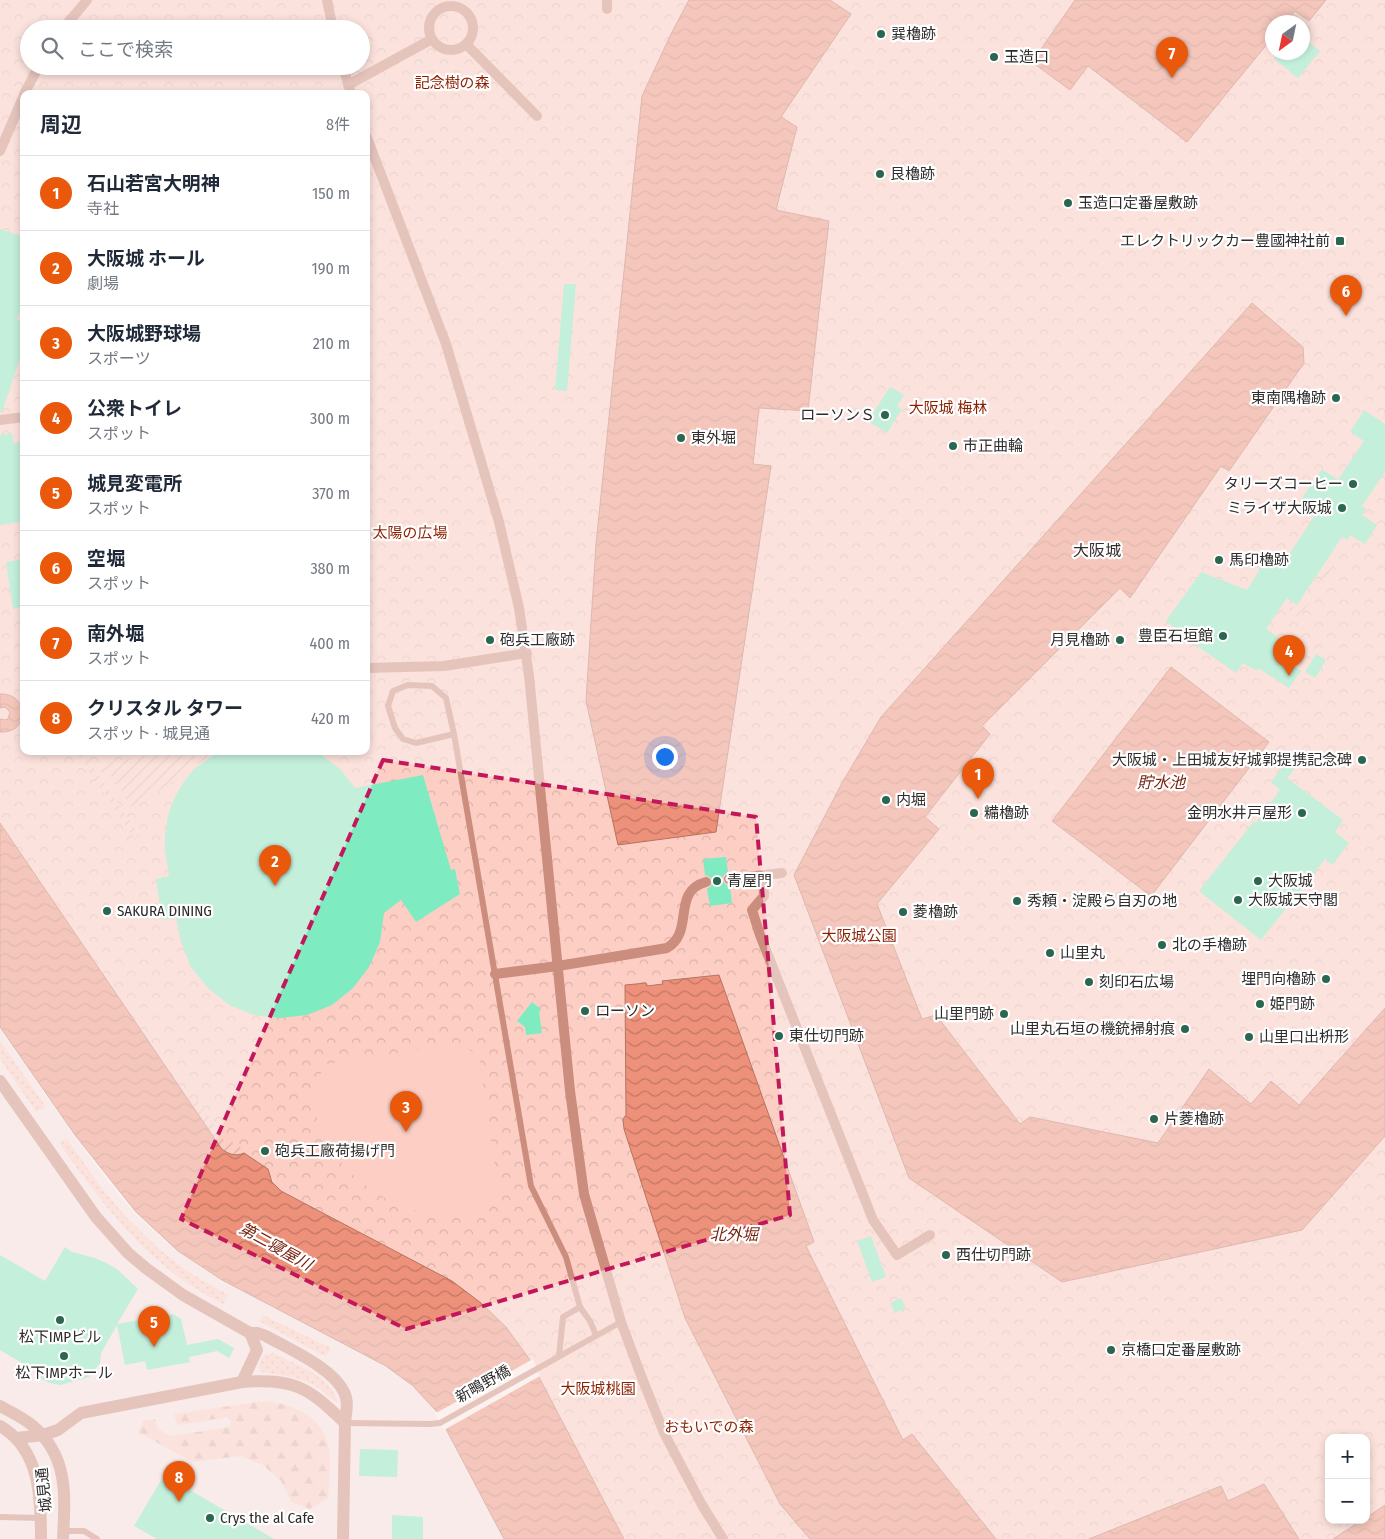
<!DOCTYPE html>
<html lang="ja">
<head>
<meta charset="utf-8">
<style>
  :root { --surface:#fff; --page:#f2f2f3; --text:#1f2937; --muted:#747a83; --line:#e0e1e3; --accent:#ea580c }
  body { margin:0; font-family:"Fira Sans Condensed","Noto Sans JP",sans-serif; background:var(--page); color:var(--text) }
  .controls { position:absolute; right:15px; bottom:15px; display:grid; overflow:hidden; border-radius:10px; box-shadow:0 2px 8px #0003 }
  .controls button { width:45px; height:45px; display:grid; place-items:center; padding:0; border:0; border-bottom:1px solid var(--line); background:var(--surface); color:var(--text); font:25px sans-serif }
  .compass { position:absolute; left:1265px; top:15px; width:45px; height:45px; border-radius:50%; background:var(--surface); box-shadow:0 2px 8px #0003; rotate:213deg }
  .you { position:absolute; left:664px; top:756px; width:18px; height:18px; margin:-12px; border:4px solid #fff; border-radius:50%; background:#1a73e8; box-shadow:0 0 0 8px #1a73e833 }
  .badge { display:grid; place-items:center; width:32px; height:32px; border-radius:50%; background:var(--accent); color:#fff; font-size:16px; font-weight:700 }
  .pin { position:absolute; translate:-50% -41px; filter:drop-shadow(0 1px 2px #0008) }
  .pin::after { content:''; position:absolute; top:26px; width:18px; height:15px; background:inherit; clip-path:polygon(0 0,100% 0,50% 100%) }
  .list { margin:0; padding:0; list-style:none }
  h2 { display:flex; justify-content:space-between; align-items:center; height:65px; margin:0; padding:0 20px; font-size:21px }
  h2 small { font-size:16px; font-weight:400; color:var(--muted) }
  .list li { display:grid; grid-template-columns:32px 1fr auto; gap:15px; align-items:center; box-sizing:border-box; height:75px; padding:0 20px; border-top:1px solid var(--line) }
  .list b { display:block; font-size:19px; white-space:nowrap }
  .list p { margin:0; font-size:16px; white-space:nowrap; color:var(--muted) }
  .list em { font-size:16px; font-style:normal; color:var(--muted) }
  .icon { flex:none; width:28px; height:28px; fill:none; stroke:currentColor; stroke-width:2; stroke-linecap:round; stroke-linejoin:round }
  .map { position:relative; flex:none; width:1385px; height:1539px; overflow:hidden }
  .search { position:absolute; background:var(--surface); box-shadow:0 2px 8px #0003; left:20px; top:20px; width:350px; height:55px; display:flex; align-items:center; gap:12px; box-sizing:border-box; padding:0 18px; border-radius:28px; color:var(--muted); font-size:19px }
  .panel { position:absolute; background:var(--surface); box-shadow:0 2px 8px #0003; left:20px; top:90px; width:350px; height:665px; border-radius:10px }
  .map>svg:first-child { display:block }
  .built { fill:#f5e3df }
  .grass { fill:url(#grass-dots) }
  .forest { fill:url(#forest-firs) }
  .park { fill:url(#park-crowns); fill-rule:evenodd }
  .garden { fill:url(#garden-furrows) }
  .pitch { fill:#fdcfc4 }
  .water { fill:url(#water-waves); stroke:#b57362 }
  .pier { fill:#fbf2f0 }
  .building { fill:#7febc0 }
  .lines { fill:none; stroke-linecap:round; stroke-linejoin:round }
  .service { stroke:#cb8d7d; stroke-width:6 }
  .pedestrian { stroke:#cb8d7d; stroke-width:10 }
  .minor { stroke:#cb8d7d; stroke-width:12 }
  .tertiary { stroke:#cb8d7d; stroke-width:12 }
  .marked { fill:none; stroke:#c2185b; stroke-width:4; stroke-dasharray:10 6; stroke-linejoin:round }
  .poi-dot { fill:#2b6650; stroke:#fff; stroke-width:2 }
  .labels { text-anchor:middle; stroke-width:4.5; stroke-linejoin:round; paint-order:stroke }
  .poi-label { font-size:15px; fill:#2f2c2b; stroke:#fff; text-anchor:start }
  .park-label { font-size:15px; fill:#8c1f00; stroke:#fff }
  .street-label { font-size:15px; fill:#2f2c2b; stroke:#fff }
  .neighbourhood-label { font-size:16px; fill:#352e2d; stroke:#fff }
  .water-label { font-size:16px; font-style:italic; fill:#772512; stroke:#fff }
</style>
</head>
<body>
<div class="map">
<svg width="1385" height="1539" viewBox="0 0 1385 1539">
  <defs>
    <pattern id="grass-dots" width="8" height="8" patternUnits="userSpaceOnUse" patternTransform="scale(1.25)"><rect width="8" height="8" fill="#fdcfc4"/><path d="M2 2h.1M6 6h.1" fill="none" stroke="#d9b2a9" stroke-width="1.8" stroke-linecap="round"/></pattern>
    <pattern id="forest-firs" width="22" height="20" patternUnits="userSpaceOnUse" patternTransform="scale(1.25)"><rect width="22" height="20" fill="#fdcfc4"/><path d="M5 1l3.5 6h-7zM16 11l3.5 6h-7z" fill="#d9b2a9"/></pattern>
    <pattern id="park-crowns" width="20" height="18" patternUnits="userSpaceOnUse" patternTransform="scale(1.25)"><rect width="20" height="18" fill="#fdcfc4"/><path d="M2 6a3 3 0 1 1 6 0M12 15a3 3 0 1 1 6 0" fill="none" stroke="#d9b2a9"/></pattern>
    <pattern id="garden-furrows" width="10" height="10" patternUnits="userSpaceOnUse" patternTransform="scale(1.25)"><rect width="10" height="10" fill="#fdcfc4"/><path d="M-1 1l2-2M0 10L10 0M9 11l2-2" fill="none" stroke="#d9b2a9"/></pattern>
    <pattern id="water-waves" width="16" height="10" patternUnits="userSpaceOnUse" patternTransform="scale(1.25)"><rect width="16" height="10" fill="#ee917a"/><path d="M0 5q4-4 8 0t8 0" fill="none" stroke="#c17764"/></pattern>
  </defs>
  <rect width="100%" height="100%" fill="#fbf2f0"/>
  <polygon class="built" points="0,1029 74,1136 109,1183 134,1213 157,1234 178,1252 222,1281 386,1366 421,1394 436,1413 446,1429 504,1539 0,1539"/>
  <g class="grass">
    <polygon points="0,1041 46,1107 36,1112 0,1059"/>
    <path d="M67 1139 103 1190 128 1219 159 1249 187 1271 228 1295 223 1304C150 1268 105 1208 59 1143Z"/>
    <polygon points="263,1315 331,1348 326,1357 259,1321"/>
    <path d="M273 1353C296 1365 331 1375 338 1403 331 1400 326 1393 319 1388 301 1377 282 1375 261 1372 256 1366 261 1361 264 1355Z"/>
  </g>
  <path class="forest" d="M262 1401C289 1403 321 1414 328 1444 332 1459 329 1482 328 1498L310 1509 291 1502 281 1481 263 1465 241 1456 192 1462 138 1432 144 1420 155 1419 158 1429 171 1436 229 1427 231 1422 227 1417 180 1425 177 1424 174 1414Z"/>
  <path class="park" d="M0 0H1385V1539H624L530 1360 506 1327 316 1209 281 1191 275 1186 269 1172 221 1148 0 823ZM1272 22H1302V52H1272ZM29 29H361V66H29ZM24 94H366V751H24ZM1329 1438H1366V1520H1329Z"/>
  <g class="garden">
    <polygon points="1333,560 1333,567 1301,615 1298,617 1290,611 1286,603 1299,611"/>
    <polygon points="75,751 82,751 140,836 135,839"/>
    <polygon points="168,751 217,751 133,808 102,764"/>
    <path d="M194 1095 227 1145 232 1142 245 1150 244 1153C238 1156 231 1155 225 1151 216 1145 196 1109 189 1098Z"/>
  </g>
  <path class="pitch" d="M460 1043 479 1057 499 1196 485 1215C400 1227 323 1176 310 1089L327 1064Z"/>
  <g class="water">
    <polygon points="689,0 830,0 851,14 781,117 797,127 776,210 829,221 808,411 759,408 753,464 771,466 716,832 618,845 586,701 596,544 642,96 672,32"/>
    <polygon points="1075,0 1326,0 1309,21 1295,11 1285,22 1272,22 1272,38 1187,142 1088,66 1070,90 1032,62"/>
    <polygon points="1252,303 1303,347 1304,363 1229,471 1221,466 1130,598 1120,588 982,726 990,734 925,817 939,829 877,904 922,1019 936,1015 1020,1124 1030,1117 1158,1143 1209,1069 1251,1104 1271,1081 1299,1105 1385,1008 1385,1136 1302,1230 1062,1282 909,1178 794,875 842,783 881,717"/>
    <polygon points="1171,667 1269,742 1151,896 1052,821"/>
    <path d="M0 694C30 693 30 734 0 732V719L5 720 8 719 10 712 5 707 0 708Z"/>
    <path d="M0 823 221 1148C227 1154 236 1157 244 1153L268 1169 272 1182 281 1191 452 1281 481 1303 506 1327 530 1360 624 1539H504L437 1412 413 1386 386 1366 222 1280 178 1251 136 1212 75 1135 0 1027Z"/>
    <polygon points="719,975 814,1242 806,1246 903,1440 912,1434 996,1539 810,1539 780,1504 685,1318 624,1129 623,1119 626,1115 625,985 646,983 647,986 663,984 662,981"/>
    <polygon points="1264,1484 1299,1539 1089,1539 1221,1486 1228,1501"/>
    <polygon points="1385,1505 1385,1539 1333,1539 1362,1520 1366,1520 1366,1518"/>
  </g>
  <polygon class="pier" points="533,1359 540,1376 444,1430 434,1412 438,1412"/>
  <g class="building">
    <polygon points="1302,37 1320,51 1298,78 1274,59 1279,52 1302,52"/>
    <polygon points="0,229 24,237 24,298 17,320 24,322 24,346 2,412 0,412"/>
    <polygon points="564,284 576,284 567,391 555,390"/>
    <polygon points="890,387 904,395 897,406 902,409 887,433 868,421"/>
    <polygon points="1364,410 1385,424 1385,472 1362,506 1366,509 1362,515 1377,525 1365,544 1350,535 1347,540 1342,537 1297,605 1287,598 1266,629 1280,639 1272,652 1301,671 1289,688 1258,668 1257,671 1243,663 1236,673 1203,650 1166,621 1201,572 1247,590 1268,556 1282,565 1317,512 1300,501 1322,469 1338,480 1364,441 1350,432"/>
    <polygon points="12,433 14,444 24,442 24,521 0,525 0,435"/>
    <polygon points="24,559 24,607 13,609 6,562"/>
    <polygon points="1316,654 1326,660 1315,678 1305,672"/>
    <polygon points="219,751 316,751 340,769 355,788 423,775 451,870 455,869 460,894 416,922 401,900 384,913 380,942 369,967 353,988 332,1005 307,1015 280,1018 254,1015 229,1005 208,988 191,967 181,942 176,918 162,920 156,879 169,876 165,851 165,834 168,816 174,799 183,783 194,769"/>
    <polygon points="1287,761 1296,767 1287,778 1343,820 1335,832 1349,843 1332,865 1325,859 1261,940 1199,891 1254,821 1256,823 1280,790 1271,782"/>
    <polygon points="726,857 728,872 723,876 722,880 726,885 730,886 732,903 710,906 707,889 711,886 713,882 710,877 705,875 703,859"/>
    <polygon points="532,1002 541,1009 539,1012 542,1033 526,1035 525,1027 517,1021"/>
    <polygon points="871,1236 886,1277 872,1282 857,1241"/>
    <polygon points="65,1247 72,1252 95,1258 106,1263 117,1269 138,1289 117,1324 173,1314 181,1319 187,1345 218,1339 234,1348 229,1358 217,1351 189,1357 190,1362 147,1370 145,1361 125,1365 117,1325 101,1353 100,1363 89,1377 60,1385 50,1383 41,1379 34,1370 0,1350 0,1255 45,1281"/>
    <polygon points="901,1298 906,1308 895,1313 890,1303"/>
    <polygon points="360,1449 398,1450 397,1477 359,1476"/>
    <polygon points="164,1475 274,1539 157,1539 134,1526"/>
    <polygon points="392,1515 423,1517 423,1539 392,1539"/>
  </g>
  <g class="lines">
    <g class="service">
      <polyline points="454,734 416,743 403,739 395,728 388,706 393,691 408,685 432,686 446,698 454,734 531,1186 566,1257 580,1307 590,1321 596,1335"/>
      <polyline points="559,1356 563,1317 580,1307"/>
      <polyline points="345,1423 430,1424 440,1423 621,1322"/>
      <polyline points="0,1517 41,1518"/>
      <polyline points="63,1531 84,1531 97,1539"/>
    </g>
    <g class="pedestrian">
      <polyline points="327,0 333,29"/>
      <circle cx="451" cy="28" r="22"/>
      <polyline points="607,9 607,0"/>
      <polyline points="63,29 87,0"/>
      <polyline points="466,44 537,116"/>
      <polyline points="343,66 351,94"/>
      <polyline points="348,85 432,39"/>
      <polyline points="24,94 39,66"/>
      <polyline points="366,135 446,344 499,522 519,608 529,676 570,1091 584,1194 621,1322 642,1378 664,1433 702,1505 723,1539"/>
      <polyline points="0,151 24,95"/>
      <polyline points="0,420 24,417"/>
      <polyline points="366,668 444,666 527,653"/>
      <polyline points="763,875 764,896 752,910 760,935 873,1220 897,1255 930,1235"/>
      <polyline points="729,879 782,873"/>
      <path d="M495 974 558 966 667 948C695 932 671 891 706 882"/>
    </g>
    <path class="minor" d="M242 1382 257 1350 250 1333H258L266 1336C289 1349 333 1368 344 1392 349 1402 346 1412 345 1423"/>
    <g class="tertiary">
      <polyline points="0,1081 96,1217 128,1253 147,1269 183,1295 250,1333"/>
      <path d="M0 1406C11 1412 24 1418 33 1426 69 1457 65 1496 63 1539"/>
      <path d="M0 1426C40 1449 41 1497 41 1539"/>
      <path d="M17 1438 43 1435 58 1430 81 1413 242 1382C294 1378 308 1387 345 1423L343 1538"/>
    </g>
  </g>
  <path d="M0 0H1385V1539H0ZM383 760 756 817 790 1215 406 1329 181 1219Z" fill="#fbf2f0" fill-opacity=".55" fill-rule="evenodd"/>
  <path class="marked" d="M383 760 756 817 790 1215 406 1329 181 1219Z"/>
  <g class="poi-dot">
    <circle cx="881" cy="34" r="5"/>
    <circle cx="994" cy="57" r="5"/>
    <circle cx="880" cy="174" r="5"/>
    <circle cx="1068" cy="203" r="5"/>
    <rect x="1335" y="236" width="10" height="10" rx="2.5"/>
    <circle cx="1336" cy="398" r="5"/>
    <circle cx="885" cy="415" r="5"/>
    <circle cx="681" cy="438" r="5"/>
    <circle cx="953" cy="446" r="5"/>
    <circle cx="1353" cy="484" r="5"/>
    <circle cx="1342" cy="508" r="5"/>
    <circle cx="1219" cy="560" r="5"/>
    <circle cx="1223" cy="636" r="5"/>
    <circle cx="490" cy="640" r="5"/>
    <circle cx="1120" cy="640" r="5"/>
    <circle cx="1362" cy="760" r="5"/>
    <circle cx="886" cy="800" r="5"/>
    <circle cx="974" cy="813" r="5"/>
    <circle cx="1302" cy="813" r="5"/>
    <circle cx="717" cy="881" r="5"/>
    <circle cx="1258" cy="881" r="5"/>
    <circle cx="1238" cy="900" r="5"/>
    <circle cx="1017" cy="901" r="5"/>
    <circle cx="107" cy="911" r="5"/>
    <circle cx="903" cy="912" r="5"/>
    <circle cx="1162" cy="945" r="5"/>
    <circle cx="1050" cy="953" r="5"/>
    <circle cx="1326" cy="979" r="5"/>
    <circle cx="1089" cy="982" r="5"/>
    <circle cx="1260" cy="1004" r="5"/>
    <circle cx="585" cy="1011" r="5"/>
    <circle cx="1004" cy="1014" r="5"/>
    <circle cx="1185" cy="1029" r="5"/>
    <circle cx="779" cy="1036" r="5"/>
    <circle cx="1249" cy="1037" r="5"/>
    <circle cx="1154" cy="1119" r="5"/>
    <circle cx="265" cy="1151" r="5"/>
    <circle cx="946" cy="1255" r="5"/>
    <circle cx="60" cy="1320" r="5"/>
    <circle cx="1111" cy="1350" r="5"/>
    <circle cx="64" cy="1356" r="5"/>
    <circle cx="210" cy="1518" r="5"/>
  </g>
  <g class="labels">
    <g class="poi-label">
      <text x="891" y="39">巽櫓跡</text>
      <text x="1004" y="62">玉造口</text>
      <text x="890" y="179">艮櫓跡</text>
      <text x="1078" y="208">玉造口定番屋敷跡</text>
      <text x="1330" y="246" text-anchor="end">エレクトリックカー豊國神社前</text>
      <text x="1326" y="403" text-anchor="end">東南隅櫓跡</text>
      <text x="875" y="420" text-anchor="end">ローソンＳ</text>
      <text x="691" y="443">東外堀</text>
      <text x="963" y="451">市正曲輪</text>
      <text x="1343" y="489" text-anchor="end">タリーズコーヒー</text>
      <text x="1332" y="513" text-anchor="end">ミライザ大阪城</text>
      <text x="1229" y="565">馬印櫓跡</text>
      <text x="1213" y="641" text-anchor="end">豊臣石垣館</text>
      <text x="500" y="645">砲兵工廠跡</text>
      <text x="1110" y="645" text-anchor="end">月見櫓跡</text>
      <text x="1352" y="765" text-anchor="end">大阪城・上田城友好城郭提携記念碑</text>
      <text x="896" y="805">内堀</text>
      <text x="984" y="818">糒櫓跡</text>
      <text x="1292" y="818" text-anchor="end">金明水井戸屋形</text>
      <text x="727" y="886">青屋門</text>
      <text x="1268" y="886">大阪城</text>
      <text x="1248" y="905">大阪城天守閣</text>
      <text x="1027" y="906">秀頼・淀殿ら自刃の地</text>
      <text x="117" y="916">SAKURA DINING</text>
      <text x="913" y="917">菱櫓跡</text>
      <text x="1172" y="950">北の手櫓跡</text>
      <text x="1060" y="958">山里丸</text>
      <text x="1316" y="984" text-anchor="end">埋門向櫓跡</text>
      <text x="1099" y="987">刻印石広場</text>
      <text x="1270" y="1009">姫門跡</text>
      <text x="595" y="1016">ローソン</text>
      <text x="994" y="1019" text-anchor="end">山里門跡</text>
      <text x="1175" y="1034" text-anchor="end">山里丸石垣の機銃掃射痕</text>
      <text x="789" y="1041">東仕切門跡</text>
      <text x="1259" y="1042">山里口出枡形</text>
      <text x="1164" y="1124">片菱櫓跡</text>
      <text x="275" y="1156">砲兵工廠荷揚げ門</text>
      <text x="956" y="1260">西仕切門跡</text>
      <text x="60" y="1342" text-anchor="middle">松下IMPビル</text>
      <text x="1121" y="1355">京橋口定番屋敷跡</text>
      <text x="64" y="1378" text-anchor="middle">松下IMPホール</text>
      <text x="220" y="1523">Crys the al Cafe</text>
    </g>
    <g class="park-label">
      <text x="452" y="88">記念樹の森</text>
      <text x="948" y="413">大阪城 梅林</text>
      <text x="410" y="538">太陽の広場</text>
      <text x="859" y="941">大阪城公園</text>
      <text x="598" y="1394">大阪城桃園</text>
      <text x="709" y="1432">おもいでの森</text>
    </g>
    <g class="street-label">
      <text transform="translate(483 1384) rotate(-29)" y="5">新鴫野橋</text>
      <text transform="translate(44 1490) rotate(-96)" y="5">城見通</text>
    </g>
    <g class="neighbourhood-label">
      <text x="1097" y="556">大阪城</text>
    </g>
    <g class="water-label">
      <text x="1161" y="788">貯水池</text>
      <text x="734" y="1240">北外堀</text>
      <text transform="translate(276 1246) rotate(29)" y="6">第二寝屋川</text>
    </g>
  </g>
</svg>
<div class="controls">
<button>+</button>
<button>−</button>
</div>
<svg class="compass" viewBox="-18 -18 36 36"><path d="M0-13l5 13h-10z" fill="#e53935"/><path d="M0 13l5-13h-10z" fill="#747a83"/></svg>
<div class="you"></div>
<div class="pin badge" style="left:978px;top:799px">1</div>
<div class="pin badge" style="left:275px;top:886px">2</div>
<div class="pin badge" style="left:406px;top:1132px">3</div>
<div class="pin badge" style="left:1289px;top:676px">4</div>
<div class="pin badge" style="left:154px;top:1347px">5</div>
<div class="pin badge" style="left:1346px;top:316px">6</div>
<div class="pin badge" style="left:1172px;top:78px">7</div>
<div class="pin badge" style="left:179px;top:1502px">8</div>
<div class="search"><svg class="icon" aria-label="search" viewBox="0 0 24 24"><circle cx="10" cy="10" r="6"/><path d="M15 15l6 6"/></svg>ここで検索</div>
<section class="panel">
<h2>周辺<small>8件</small></h2>
<ul class="list">
<li><span class="badge">1</span><div><b>石山若宮大明神</b><p>寺社</p></div><em>150 m</em></li>
<li><span class="badge">2</span><div><b>大阪城 ホール</b><p>劇場</p></div><em>190 m</em></li>
<li><span class="badge">3</span><div><b>大阪城野球場</b><p>スポーツ</p></div><em>210 m</em></li>
<li><span class="badge">4</span><div><b>公衆トイレ</b><p>スポット</p></div><em>300 m</em></li>
<li><span class="badge">5</span><div><b>城見変電所</b><p>スポット</p></div><em>370 m</em></li>
<li><span class="badge">6</span><div><b>空堀</b><p>スポット</p></div><em>380 m</em></li>
<li><span class="badge">7</span><div><b>南外堀</b><p>スポット</p></div><em>400 m</em></li>
<li><span class="badge">8</span><div><b>クリスタル タワー</b><p>スポット · 城見通</p></div><em>420 m</em></li>
</ul>
</section>
</div>
</body>
</html>
